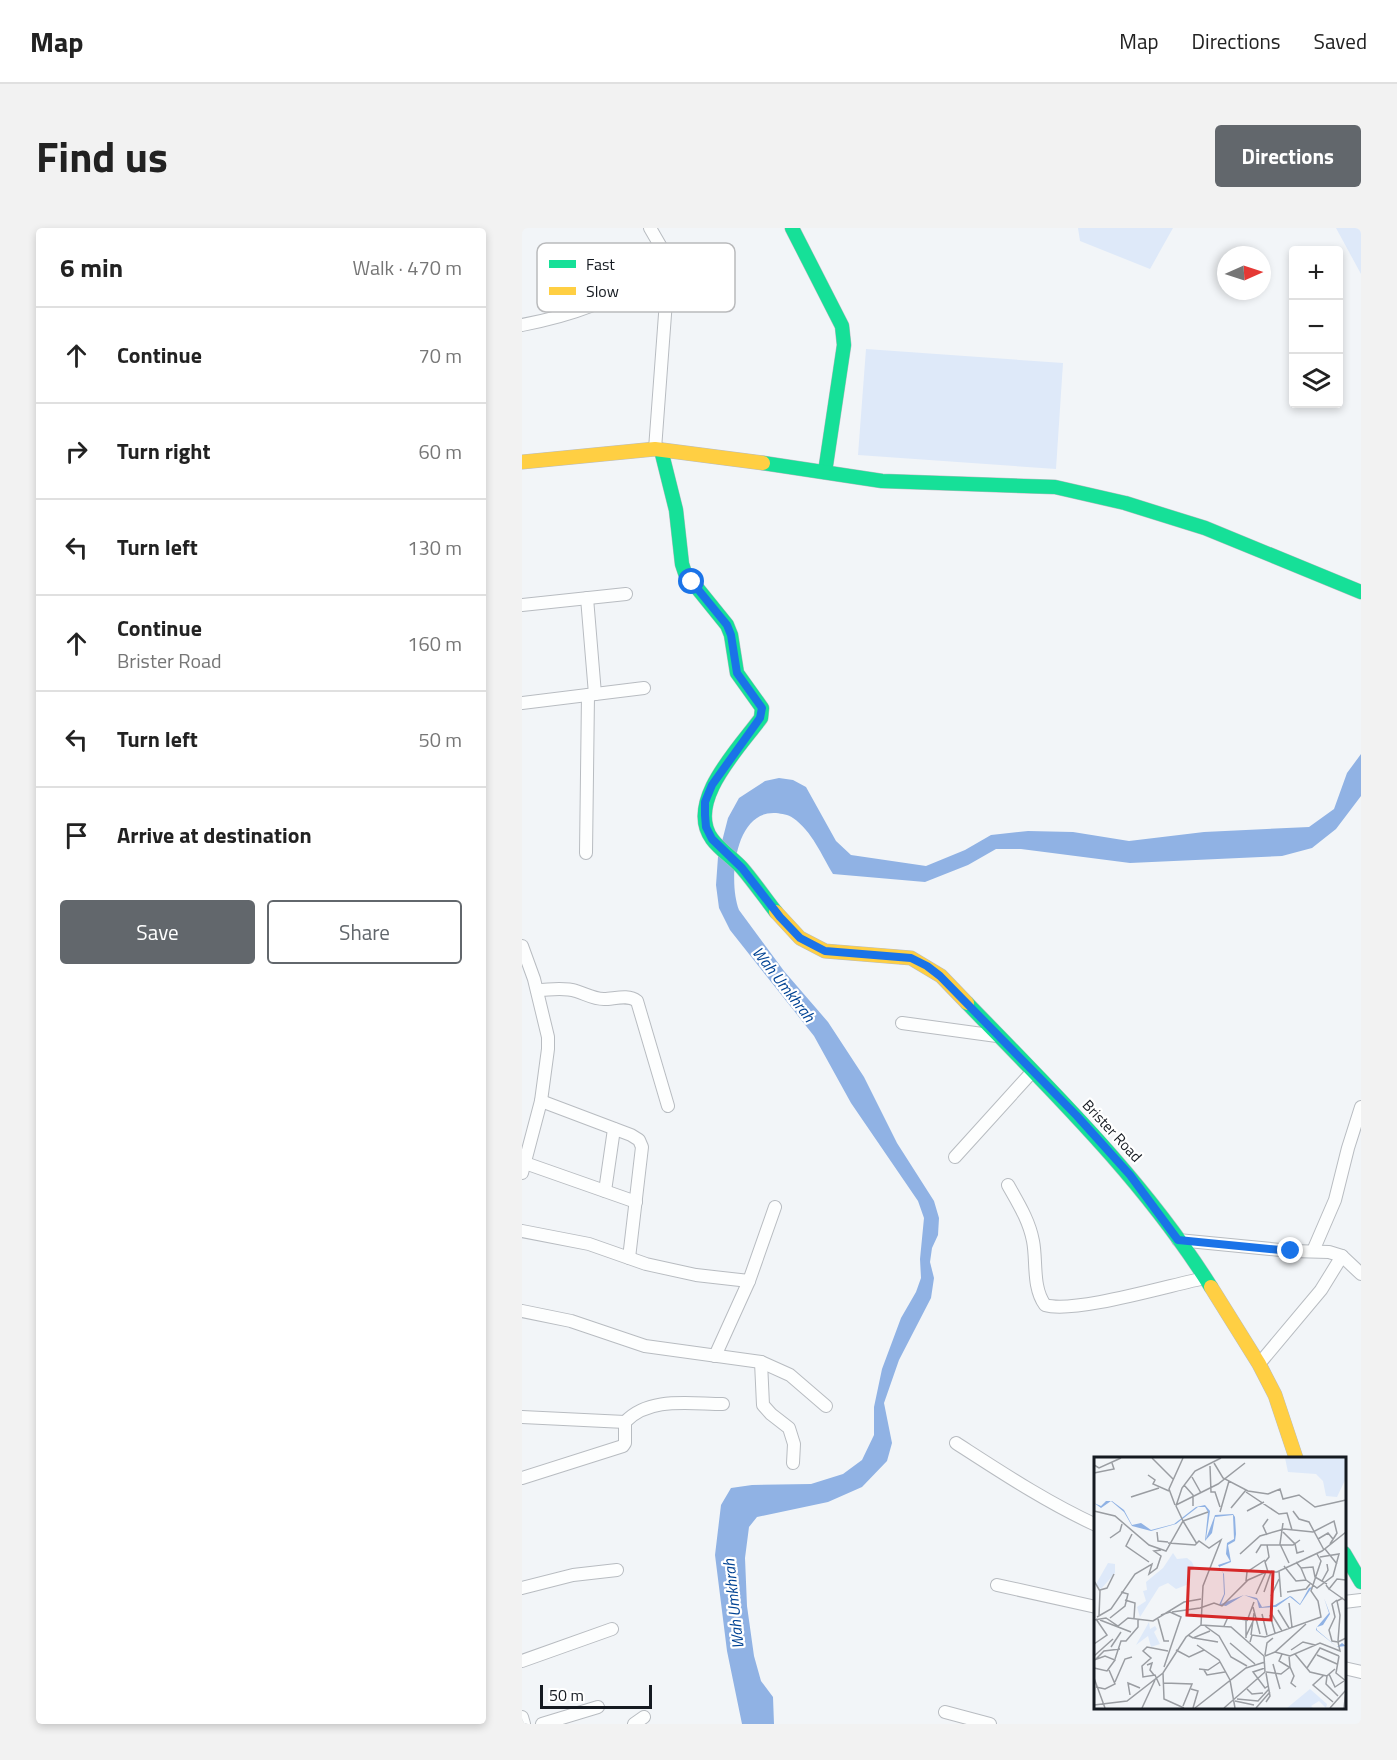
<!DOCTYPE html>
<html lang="en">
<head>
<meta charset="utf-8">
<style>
  :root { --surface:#fff; --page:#f2f2f2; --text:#222; --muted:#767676; --line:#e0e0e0; --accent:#62676c }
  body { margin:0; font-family:"Titillium Web",sans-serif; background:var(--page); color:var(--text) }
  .controls { position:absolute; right:18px; top:18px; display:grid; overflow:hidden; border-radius:6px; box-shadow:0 3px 9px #0003 }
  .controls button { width:54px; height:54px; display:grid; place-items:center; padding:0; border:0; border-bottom:2px solid var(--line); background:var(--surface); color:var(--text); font:30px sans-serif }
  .compass { position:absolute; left:695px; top:18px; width:54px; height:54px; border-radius:50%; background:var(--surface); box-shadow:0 3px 9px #0003; rotate:87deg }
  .scale { position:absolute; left:18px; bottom:15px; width:112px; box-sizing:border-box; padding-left:6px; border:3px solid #151a21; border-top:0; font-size:16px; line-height:21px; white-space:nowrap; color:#151a21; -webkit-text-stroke:4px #fff; paint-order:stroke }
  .stop { position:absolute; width:18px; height:18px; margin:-14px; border:4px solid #1a73e8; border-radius:50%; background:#fff }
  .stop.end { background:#1a73e8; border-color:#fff; box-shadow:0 2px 6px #0008 }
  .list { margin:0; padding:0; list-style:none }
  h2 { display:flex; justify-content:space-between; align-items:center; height:78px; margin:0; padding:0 24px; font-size:26px }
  h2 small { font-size:20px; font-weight:400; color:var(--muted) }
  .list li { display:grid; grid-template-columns:39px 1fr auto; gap:18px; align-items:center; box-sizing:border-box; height:96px; padding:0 24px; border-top:2px solid var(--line) }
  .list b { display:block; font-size:22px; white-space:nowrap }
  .list p { margin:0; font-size:20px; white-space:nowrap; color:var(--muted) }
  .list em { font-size:20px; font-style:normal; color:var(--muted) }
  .actions { display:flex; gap:12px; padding:18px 24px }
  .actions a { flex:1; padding:14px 0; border:2px solid var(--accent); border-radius:6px; text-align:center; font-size:21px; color:var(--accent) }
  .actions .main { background:var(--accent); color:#fff }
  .icon { flex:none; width:33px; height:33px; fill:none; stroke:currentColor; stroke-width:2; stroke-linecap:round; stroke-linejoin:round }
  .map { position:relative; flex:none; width:839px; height:1496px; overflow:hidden; border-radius:6px }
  header { display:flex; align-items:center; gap:36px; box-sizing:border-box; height:84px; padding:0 30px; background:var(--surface); border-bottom:2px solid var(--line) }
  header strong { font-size:28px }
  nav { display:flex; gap:33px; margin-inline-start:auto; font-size:21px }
  .intro { display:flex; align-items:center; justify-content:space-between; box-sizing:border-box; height:144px; padding:0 36px }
  h1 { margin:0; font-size:42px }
  .button { padding:15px 27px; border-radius:6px; background:var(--accent); color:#fff; font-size:21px; font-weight:700 }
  main { display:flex; gap:36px; padding:0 36px }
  aside { flex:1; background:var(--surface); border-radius:6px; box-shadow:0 3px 9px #0003 }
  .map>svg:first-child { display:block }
  .green { fill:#dee9f9 }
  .water { fill:#90b2e4 }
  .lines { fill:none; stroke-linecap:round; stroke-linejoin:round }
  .street-casing { stroke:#b8bcc1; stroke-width:14 }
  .fast-casing { stroke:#b8bcc1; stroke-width:15 }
  .slow-casing { stroke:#b8bcc1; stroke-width:15 }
  .street { stroke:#fdfefe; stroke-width:12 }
  .fast { stroke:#16e098; stroke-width:14 }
  .slow { stroke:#ffcf43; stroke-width:14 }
  .route { stroke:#1a73e8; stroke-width:8 }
  .labels { text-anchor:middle; stroke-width:4.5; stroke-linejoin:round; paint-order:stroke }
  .street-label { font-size:15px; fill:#151a21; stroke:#fff }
  .water-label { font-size:16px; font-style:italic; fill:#004394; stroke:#fff }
  .inset-road { fill:none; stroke:#9a9da2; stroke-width:1.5 }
  .view { fill:#d62828; fill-opacity:0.15; stroke:#d62828; stroke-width:3 }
  .inset-edge { fill:none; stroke:#151a21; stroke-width:3 }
  .key { fill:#fff; stroke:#b9babc; stroke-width:1.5 }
  .key-label { font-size:16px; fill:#151a21 }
</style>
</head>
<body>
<header>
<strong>Map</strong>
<nav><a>Map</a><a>Directions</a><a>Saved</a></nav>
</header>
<div class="intro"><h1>Find us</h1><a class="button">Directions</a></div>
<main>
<aside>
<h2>6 min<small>Walk · 470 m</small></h2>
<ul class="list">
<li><svg class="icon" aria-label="ahead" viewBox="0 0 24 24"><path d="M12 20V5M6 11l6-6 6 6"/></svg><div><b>Continue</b></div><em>70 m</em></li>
<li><svg class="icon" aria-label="right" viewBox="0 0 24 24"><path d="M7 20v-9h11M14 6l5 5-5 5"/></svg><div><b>Turn right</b></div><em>60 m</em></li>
<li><svg class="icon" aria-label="left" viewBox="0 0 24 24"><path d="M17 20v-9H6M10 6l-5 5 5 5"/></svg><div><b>Turn left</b></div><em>130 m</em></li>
<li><svg class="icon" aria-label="ahead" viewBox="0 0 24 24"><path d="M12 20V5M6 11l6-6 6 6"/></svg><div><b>Continue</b><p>Brister Road</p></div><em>160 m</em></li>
<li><svg class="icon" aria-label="left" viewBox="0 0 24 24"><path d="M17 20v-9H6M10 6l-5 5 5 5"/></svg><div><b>Turn left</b></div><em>50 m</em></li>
<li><svg class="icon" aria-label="arrive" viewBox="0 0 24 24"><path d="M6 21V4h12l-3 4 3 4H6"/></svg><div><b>Arrive at destination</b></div></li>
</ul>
<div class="actions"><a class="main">Save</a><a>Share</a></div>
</aside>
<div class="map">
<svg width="839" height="1496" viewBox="0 0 839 1496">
  <rect width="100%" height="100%" fill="#f2f5f8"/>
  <g class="green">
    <polygon points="556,0 651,0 628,41 558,13"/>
    <polygon points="814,0 839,0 839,46"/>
    <polygon points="344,121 541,135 534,241 336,227"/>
  </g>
  <path class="water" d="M839 526V568L814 601 790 620 760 628 608 635 499 621H474L446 637 403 654 311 646C300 628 290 603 271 590 266 586 260 586 254 585 212 582 206 654 217 682L262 743 306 794 342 849 375 915 412 973 417 990 416 1007 410 1020 408 1034 412 1050 409 1070 377 1132 362 1175 370 1215 365 1233 340 1259 306 1274 235 1289 227 1299 223 1330 225 1378 232 1428 239 1453 251 1469 252 1496H220L205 1423 193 1327 199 1277 209 1260 230 1257 289 1256 321 1246 340 1232 352 1207V1179L360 1141 379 1090 394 1064 399 1050 398 1031 402 990 396 973 329 875 292 808 208 702 197 680 194 657 196 629 206 590 217 570 243 553 257 550 271 552 284 559 314 613 329 627 404 638 443 622 469 607 506 603 551 604 607 613 682 604 787 599 812 581 825 545Z"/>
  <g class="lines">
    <g class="street-casing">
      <g id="street">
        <polyline points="128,0 139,19 146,46 133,221"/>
        <path d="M0 97C36 90 85 77 113 53 123 43 131 31 139 19"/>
        <polyline points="65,370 73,466"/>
        <polyline points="0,377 104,366"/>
        <polyline points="0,475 122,460"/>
        <polyline points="64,625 66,467"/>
        <polyline points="0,718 12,751 26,809 26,821 19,873 0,945"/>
        <path d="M15 762C27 762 42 759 54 763 64 766 71 771 82 771 92 771 106 766 115 773L146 878"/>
        <polyline points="380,795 475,808"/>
        <polyline points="19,873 109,907 117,912 120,919 107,1030"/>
        <polyline points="433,929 510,844"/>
        <polyline points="3,935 114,974"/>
        <path d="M486 957C496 975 507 992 511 1013 515 1033 510 1059 523 1077 552 1086 648 1057 683 1050"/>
        <polyline points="83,963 92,901"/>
        <polyline points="0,1003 67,1016 124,1036 174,1047 227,1053"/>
        <polyline points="656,1012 769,1023 807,1024 820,1028 839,1046"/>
        <polyline points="791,1023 813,972 826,920 839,879"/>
        <polyline points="0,1083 49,1093 123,1118 239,1134 268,1147 304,1178"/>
        <polyline points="193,1128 227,1053 253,979"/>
        <polyline points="239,1134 241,1177 249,1186 267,1200 272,1216 271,1235"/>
        <polyline points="737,1136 799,1062 820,1028"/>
        <polyline points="0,1189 103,1194"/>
        <path d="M434 1215C479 1244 524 1274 574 1297"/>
        <path d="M0 1250 101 1218 103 1215V1194C127 1168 169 1176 201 1176"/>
        <polyline points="475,1357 574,1379"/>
        <polyline points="0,1360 51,1347 95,1342"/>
        <polyline points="822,1374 839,1372"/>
        <polyline points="0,1433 90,1401"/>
        <polyline points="822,1440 839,1444"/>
        <polyline points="423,1484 468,1496"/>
        <polyline points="0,1489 2,1496"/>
        <polyline points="20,1496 76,1479"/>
        <polyline points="112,1496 122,1489"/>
      </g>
    </g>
    <g class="fast-casing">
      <g id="fast">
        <polyline points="270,0 320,98 322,117 303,244"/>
        <path d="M139 222 154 282 160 336 163 345 205 397 209 407 215 445 240 480 239 490C218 519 163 574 190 611 198 622 211 630 220 640 232 654 243 670 254 684"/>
        <polyline points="241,235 360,253 533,259 603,275 683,300 839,364"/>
        <path d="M445 775C532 865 622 952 689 1059"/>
        <polyline points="822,1325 839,1354"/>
      </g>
    </g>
    <g class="slow-casing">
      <g id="slow">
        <polyline points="0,234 133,221 241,235"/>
        <polyline points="254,684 278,710 303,723 389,730 419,748 445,775"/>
        <polyline points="689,1059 737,1136 753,1167 774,1230"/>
      </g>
    </g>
    <use href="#street" class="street"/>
    <use href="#fast" class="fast"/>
    <use href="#slow" class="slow"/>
  </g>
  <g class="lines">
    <polyline class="route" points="170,354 205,397 209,407 215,445 240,480 238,490 190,557 183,574 183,587 184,599 190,611 220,640 258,689 278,710 303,723 389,730 405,738 418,748 555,888 608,947 656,1012 769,1023"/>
  </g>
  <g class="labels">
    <g class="street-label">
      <text transform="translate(590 903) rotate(47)" y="5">Brister Road</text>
    </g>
    <g class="water-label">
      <text transform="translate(262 756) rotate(52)" y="6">Wah Umkhrah</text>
      <text transform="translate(211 1376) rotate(-96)" y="6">Wah Umkhrah</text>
    </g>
  </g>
  <g transform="translate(572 1229)">
    <rect width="252" height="252" fill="#f2f5f8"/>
    <path d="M191 1H252V21L243 40 232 39 229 24 222 17 194 15ZM79 96 83 102 93 101 98 105 100 110 93 116 95 127 82 132 74 126 65 130 46 160 43 150 52 144 49 134 53 133 52 125 69 111ZM14 106 21 107V116L7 132 2 127ZM55 165 56 172 61 169 63 172 60 175 66 187 57 190 54 179 42 188ZM216 232 233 247 232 251 225 244 217 249 219 251H193Z" fill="#dee9f9"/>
    <path d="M12 44H18L30 53 38 68 47 66 57 73 80 67 102 50 111 48 116 54 112 82 121 58 139 57 141 60 142 77 141 84 134 88 137 105 125 110 130 117 131 137 127 147 150 138 163 141 168 150 181 148 196 139 198 140 206 147 215 131 218 130 230 141 236 157 229 168 223 170V173L243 190 248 186 252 189 243 190 222 173 223 170 235 156 230 141 218 130 206 148 196 140 182 150 165 151 163 143 150 138 132 149 125 148 130 137 129 116 124 108 136 104 132 97 133 86 140 82 139 58 121 60 118 76 111 84 114 55 111 50H104L82 67 57 74 38 69 30 55 17 44 7 51 0 46 7 49Z" fill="#90b2e4"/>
    <path class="inset-road" d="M58 1 79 22M120 6 129 21 154 34 174 37 186 32 189 42 205 38 221 50 252 43M0 8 5 11 27 1M116 9 117 35H121L126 50M0 16 20 12 18 6M54 18 61 23 59 27 75 34M98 20 107 36M90 28 99 38V49M152 35 185 57 193 56 198 73M37 40 65 31M81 48 75 32 89 1M82 48 124 27 151 6M137 51 152 33M0 54 21 59 55 88 72 94 89 64 82 49 88 31 101 14 127 1M153 54 170 45M199 54 205 62 215 65 230 93M126 55 135 24M89 64 114 55M89 64 103 87M189 66 186 87 195 106M63 75 64 84 74 85M189 75 201 87 203 96 210 94M38 77 32 89 55 105M173 78 169 69 174 62M16 81 26 74 28 67M224 82 234 76 239 82M74 86 101 88 105 84 115 91 127 83 109 129 107 168 137 170 170 199 171 215 130 251M173 88 175 100 171 105 174 115M231 92 243 107M162 96 167 88H199L206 83M146 97 166 79 190 72 219 75 240 64 243 76 236 87M202 105 207 111 219 110 221 120 233 127M190 109 202 124 212 123 207 111M185 114 187 140M212 123 223 131 239 119 245 97 226 100M0 124 6 134 5 159M152 124 153 115 171 103M228 124 234 113 233 107M232 128 235 132 243 122 252 123M235 132 252 144M6 133 13 131 20 117M170 135 177 115M193 135 212 132 216 127M162 137 172 115M177 139 185 122M31 143 41 146 40 161M243 143 238 147 241 160 235 173 238 184 244 185M195 146 198 170M159 150 166 177M106 151 120 146 128 149 154 123 172 115H183L228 94 252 75M184 153 195 171M78 155 106 151M177 156 188 174M168 157 173 178M67 158 76 155 87 160 70 210M176 158 181 176M3 160 17 152 41 117 58 107 55 117 63 111 67 99 60 94 67 93M16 161 31 149 34 137 27 135M64 162 70 184H75M0 163 12 161 24 169 34 161 59 164 90 145 107 142M6 163 37 175M153 164 160 145M111 169 125 179 137 200 153 209M130 169 134 160 152 163V181M94 178 99 181 116 174M157 178 160 156M152 179 160 162M100 181 124 185M244 184 246 158 243 144 249 141M156 185 158 178 171 180 227 160 224 144 217 134 227 104 223 97M136 186 161 207M0 187 13 178 2 162M103 188 125 203 136 223 141 251M17 190 27 175M82 193 95 200 110 193M197 193 209 185 221 188M181 195 196 199 226 186 246 194 244 185 252 181M188 197 185 204 195 210M201 197 216 215 233 219M171 198 173 186 179 181M223 198 243 207M0 199 19 182M171 199 181 195 212 167M245 199 242 216 252 224M2 202 10 194 26 192M21 202 27 184H32L44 170V163M0 203 11 199 21 203 13 214 0 211M179 207 186 232M53 208 58 206 56 213 60 218M196 210 200 219 197 226 202 230M171 211 159 215 171 231 174 229M213 211 226 191 245 199M105 212 114 213 126 205M241 212 233 219 232 227 244 239M110 213 113 218 131 215M172 215 187 217 196 210 195 199M69 216 70 242 90 251M172 216 176 239 172 245M235 217 241 230 250 224M230 218 219 228 239 245M0 221 11 251M21 225 31 202 38 200M70 226 98 227 89 249M66 229 61 218 49 220 48 209 57 201 49 194 53 190 74 194M2 230 11 232 21 227 15 213M97 232 104 234 99 251M153 232 158 237 169 236M36 238 34 226 46 231M143 242 164 244 175 232M141 244 160 248M0 248 33 244 69 216 92 180 107 168M48 251 61 223M101 251 152 211 171 205M162 251 176 235M236 251 252 233M250 251 252 233"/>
    <path class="view" d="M95 111 179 115 177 163 93 158Z"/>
    <rect width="252" height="252" class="inset-edge"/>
  </g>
  <rect x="15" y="15" width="198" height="69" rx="9" class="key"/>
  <rect x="27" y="32" width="27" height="8" fill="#16e098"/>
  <rect x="27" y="59" width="27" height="8" fill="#ffcf43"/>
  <g class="key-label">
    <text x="64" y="42">Fast</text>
    <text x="64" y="69">Slow</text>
  </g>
</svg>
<div class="controls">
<button>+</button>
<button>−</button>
<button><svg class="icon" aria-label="layers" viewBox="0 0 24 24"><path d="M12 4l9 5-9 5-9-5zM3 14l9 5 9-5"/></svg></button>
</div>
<svg class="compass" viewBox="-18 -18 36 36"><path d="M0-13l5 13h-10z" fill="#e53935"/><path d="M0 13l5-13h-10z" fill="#767676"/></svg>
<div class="scale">50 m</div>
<div class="stop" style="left:170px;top:354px"></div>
<div class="stop end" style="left:769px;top:1023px"></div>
</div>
</main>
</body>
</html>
